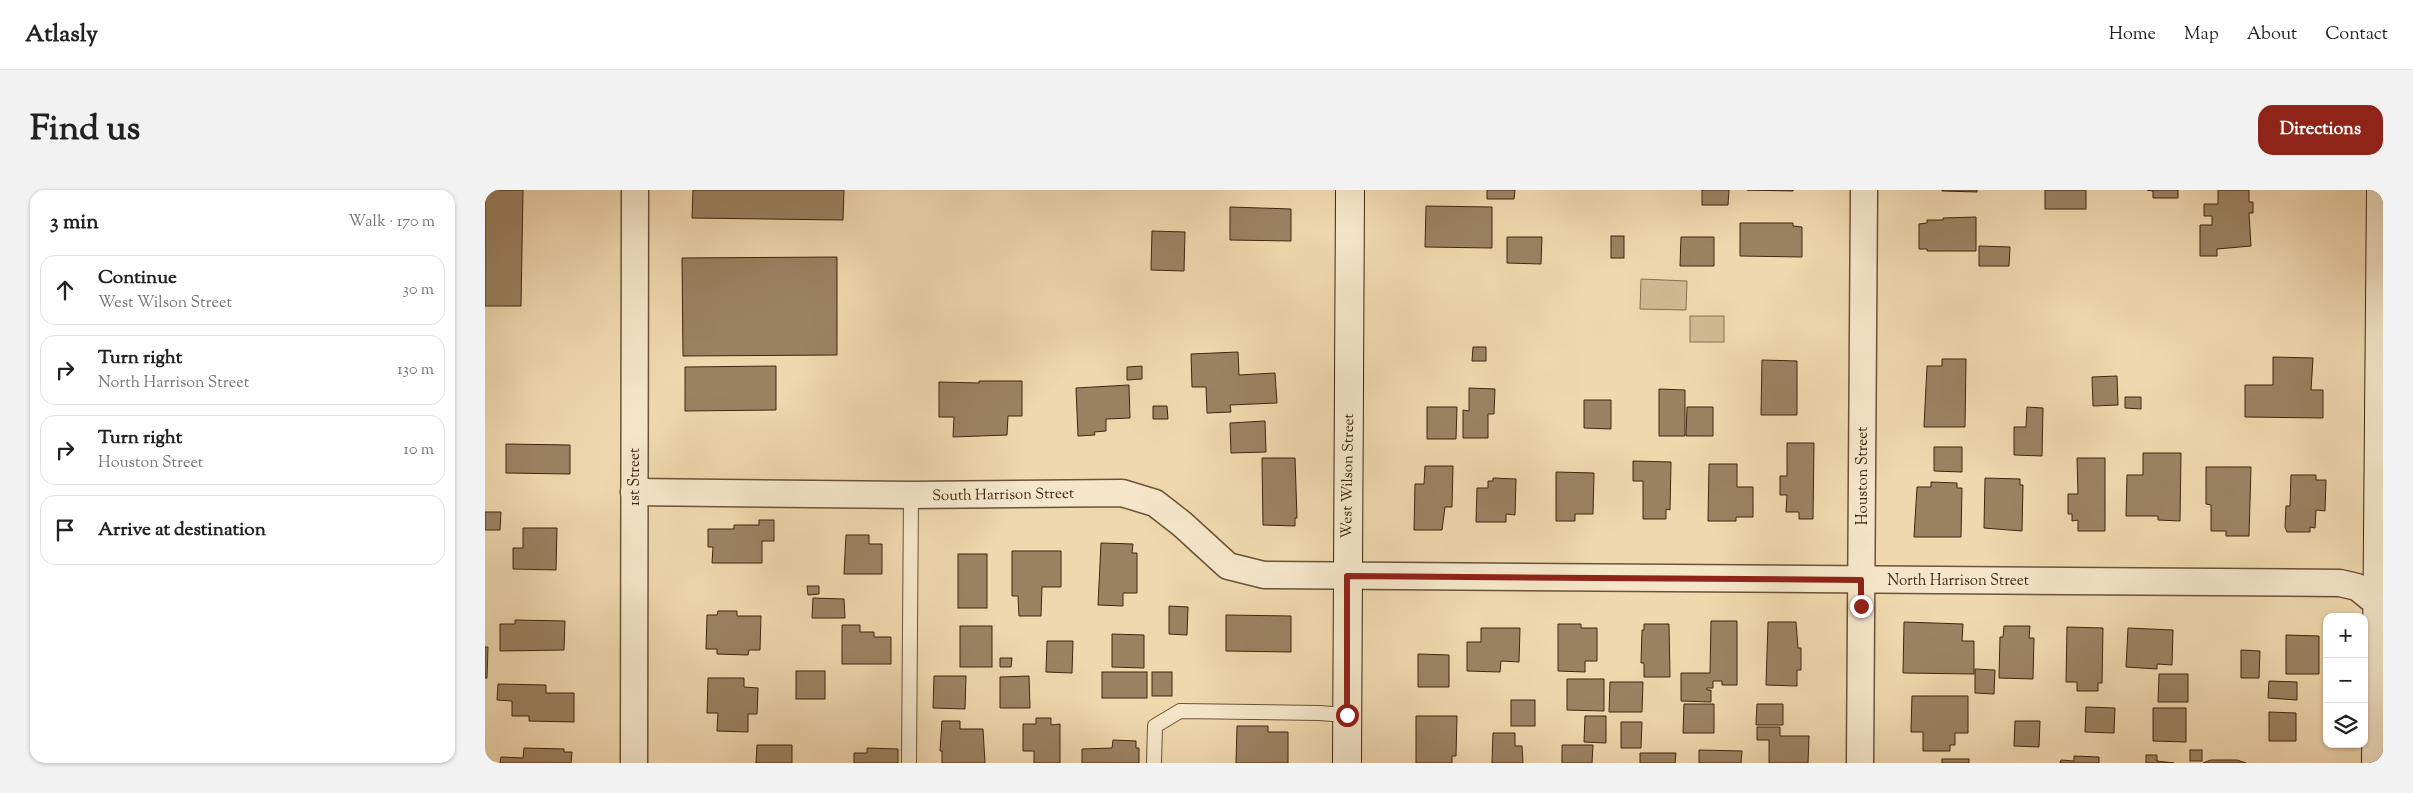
<!DOCTYPE html>
<html lang="en">
<head>
<meta charset="utf-8">
<style>
  :root { --surface:#fff; --page:#f2f2f2; --text:#222; --muted:#767676; --line:#e0e0e0; --accent:#8f2418 }
  body { margin:0; font-family:"Sorts Mill Goudy",serif; background:var(--page); color:var(--text) }
  .controls { position:absolute; right:15px; bottom:15px; display:grid; overflow:hidden; border-radius:10px; box-shadow:0 1px 4px #0004 }
  .controls button { width:45px; height:45px; display:grid; place-items:center; padding:0; border:0; border-bottom:1px solid var(--line); background:var(--surface); color:var(--text); font:25px sans-serif }
  .stop { position:absolute; width:15px; height:15px; margin:-11px; border:4px solid #8f2418; border-radius:50%; background:#fff }
  .stop.end { background:#8f2418; border-color:#fff; box-shadow:0 1px 5px #0008 }
  .list { margin:0; padding:0; list-style:none }
  h2 { display:flex; justify-content:space-between; align-items:center; height:65px; margin:0; padding:0 20px; font-size:21px }
  h2 small { font-size:16px; font-weight:400; color:var(--muted) }
  .list li { display:grid; grid-template-columns:32px 1fr auto; gap:15px; align-items:center; box-sizing:border-box; height:70px; margin:0 10px 10px; padding:0 10px; border:1px solid var(--line); border-radius:15px }
  .list b { display:block; font-size:19px; white-space:nowrap }
  .list p { margin:0; font-size:16px; white-space:nowrap; color:var(--muted) }
  .list em { font-size:16px; font-style:normal; color:var(--muted) }
  .icon { flex:none; width:28px; height:28px; fill:none; stroke:currentColor; stroke-width:2; stroke-linecap:round; stroke-linejoin:round }
  .map { position:relative; flex:none; width:1898px; height:573px; overflow:hidden; border-radius:15px }
  header { display:flex; align-items:center; gap:30px; box-sizing:border-box; height:70px; padding:0 25px; background:var(--surface); border-bottom:1px solid var(--line) }
  header strong { font-size:24px }
  nav { display:flex; gap:28px; margin-inline-start:auto; font-size:18px }
  .intro { display:flex; align-items:center; justify-content:space-between; box-sizing:border-box; height:120px; padding:0 30px }
  h1 { margin:0; font-size:35px }
  .button { padding:12px 22px; border-radius:15px; background:var(--accent); color:#fff; font-size:18px; font-weight:700 }
  main { display:flex; gap:30px; padding:0 30px }
  aside { flex:1; background:var(--surface); border-radius:15px; box-shadow:0 1px 4px #0004 }
  .map>svg:first-child { display:block }
  .green { fill:#d1ba93; stroke:#887052 }
  .building { fill:#9b8362; stroke:#3f2610 }
  .lines { fill:none; stroke-linecap:round; stroke-linejoin:round }
  .lane-casing { stroke:#6b5238; stroke-width:16 }
  .street-casing { stroke:#6b5238; stroke-width:29 }
  .secondary-casing { stroke:#3f2610; stroke-width:30 }
  .lane { stroke:#f5e6ca; stroke-width:14 }
  .street { stroke:#f5e6ca; stroke-width:26 }
  .secondary { stroke:#f5e6ca; stroke-width:28 }
  .route { stroke:#8f2418; stroke-width:6 }
  .labels { text-anchor:middle; stroke-width:5; stroke-linejoin:round; paint-order:stroke }
  .street-label { font-size:15px; fill:#3f2610; stroke:#f5e6ca }
</style>
</head>
<body>
<header>
<strong>Atlasly</strong>
<nav><a>Home</a><a>Map</a><a>About</a><a>Contact</a></nav>
</header>
<div class="intro"><h1>Find us</h1><a class="button">Directions</a></div>
<main>
<aside>
<h2>3 min<small>Walk · 170 m</small></h2>
<ul class="list">
<li><svg class="icon" aria-label="ahead" viewBox="0 0 24 24"><path d="M12 20V5M6 11l6-6 6 6"/></svg><div><b>Continue</b><p>West Wilson Street</p></div><em>30 m</em></li>
<li><svg class="icon" aria-label="right" viewBox="0 0 24 24"><path d="M7 20v-9h11M14 6l5 5-5 5"/></svg><div><b>Turn right</b><p>North Harrison Street</p></div><em>130 m</em></li>
<li><svg class="icon" aria-label="right" viewBox="0 0 24 24"><path d="M7 20v-9h11M14 6l5 5-5 5"/></svg><div><b>Turn right</b><p>Houston Street</p></div><em>10 m</em></li>
<li><svg class="icon" aria-label="arrive" viewBox="0 0 24 24"><path d="M6 21V4h12l-3 4 3 4H6"/></svg><div><b>Arrive at destination</b></div></li>
</ul>
</aside>
<div class="map">
<svg width="1898" height="573" viewBox="0 0 1898 573">
  <rect width="100%" height="100%" fill="#efd8ae"/>
  <filter id="stains"><feTurbulence type="fractalNoise" baseFrequency=".004" numOctaves="4"/><feColorMatrix values="0 0 0 0 .2 0 0 0 0 .09 0 0 0 0 .02 0 0 0 .5 -.17"/></filter>
  <radialGradient id="worn" r=".72"><stop offset=".6" stop-color="#630" stop-opacity="0"/><stop offset="1" stop-color="#630" stop-opacity=".3"/></radialGradient>
  <g class="green">
    <polygon points="1156,89 1202,91 1201,120 1155,119"/>
    <rect x="1205" y="126" width="34" height="26"/>
  </g>
  <g class="building">
    <polygon points="0,0 38,0 36,116 0,116"/>
    <polygon points="208,0 359,0 358,30 207,28"/>
    <polygon points="1002,0 1030,0 1029,9 1002,9"/>
    <polygon points="1217,0 1244,0 1243,15 1217,15"/>
    <polygon points="1262,0 1308,0 1308,1"/>
    <polygon points="1457,0 1492,0 1492,2 1457,1"/>
    <rect x="1560" y="0" width="41" height="19"/>
    <polygon points="1662,0 1693,0 1693,8 1668,8 1668,1"/>
    <polygon points="1733,0 1764,0 1764,12 1768,12 1768,23 1764,23 1766,56 1732,59 1732,66 1715,66 1715,35 1727,35 1727,26 1719,26 1719,14 1733,14"/>
    <polygon points="941,16 1007,17 1007,58 940,57"/>
    <polygon points="745,17 806,19 806,51 745,50"/>
    <polygon points="1491,27 1491,61 1442,61 1442,59 1434,59 1434,34 1442,33 1442,30 1458,30 1458,28"/>
    <polygon points="1255,33 1308,33 1308,36 1317,37 1317,67 1255,66"/>
    <polygon points="667,41 700,42 699,81 666,80"/>
    <rect x="1126" y="46" width="13" height="22"/>
    <polygon points="1022,47 1057,47 1056,74 1022,73"/>
    <polygon points="1196,47 1229,47 1229,76 1195,76"/>
    <polygon points="1494,56 1525,57 1524,76 1494,76"/>
    <polygon points="352,67 352,165 198,166 197,68"/>
    <polygon points="988,157 1001,157 1001,171 987,171"/>
    <polygon points="753,162 754,185 790,183 792,213 745,215 746,222 722,223 721,197 707,197 706,164"/>
    <polygon points="1788,167 1828,168 1826,200 1838,200 1838,228 1760,227 1760,195 1788,195"/>
    <polygon points="1457,169 1481,169 1480,237 1439,237 1442,176 1457,176"/>
    <polygon points="1277,170 1312,171 1312,225 1276,225"/>
    <polygon points="291,176 291,220 200,221 200,177"/>
    <polygon points="657,176 657,189 642,190 642,177"/>
    <polygon points="1632,186 1633,215 1608,216 1607,187"/>
    <polygon points="494,191 537,191 537,226 523,226 522,245 468,247 469,227 454,227 454,192 494,193"/>
    <polygon points="644,195 645,228 621,229 621,241 609,242 610,245 593,246 591,198"/>
    <polygon points="984,198 1010,199 1009,224 1003,224 1003,248 978,248 978,220 984,221"/>
    <polygon points="1174,199 1200,200 1200,246 1174,246"/>
    <polygon points="1640,207 1656,207 1656,219 1640,218"/>
    <polygon points="1099,210 1126,210 1126,239 1099,238"/>
    <polygon points="668,216 682,216 683,229 668,229"/>
    <polygon points="942,217 972,217 971,249 942,249"/>
    <polygon points="1202,217 1228,217 1228,246 1201,246"/>
    <polygon points="1542,217 1558,218 1557,266 1529,265 1529,237 1541,237"/>
    <polygon points="780,231 781,262 746,263 745,233"/>
    <polygon points="1302,253 1329,253 1328,329 1314,329 1314,322 1301,322 1302,305 1295,305 1295,286 1302,286"/>
    <polygon points="21,254 85,255 85,284 21,283"/>
    <polygon points="1449,257 1477,257 1477,282 1449,281"/>
    <polygon points="1658,263 1696,263 1695,331 1673,330 1673,326 1641,326 1642,285 1658,285"/>
    <polygon points="777,268 810,268 812,328 810,328 810,336 778,335"/>
    <polygon points="1592,268 1620,268 1620,341 1593,341 1593,330 1587,331 1587,324 1583,324 1583,304 1593,304"/>
    <polygon points="1148,271 1186,272 1185,320 1181,319 1181,329 1158,329 1158,291 1148,291"/>
    <polygon points="1224,274 1252,274 1252,297 1268,297 1268,327 1251,327 1251,331 1223,331"/>
    <polygon points="940,276 968,276 967,317 960,317 957,340 929,340 930,294 939,294"/>
    <polygon points="1721,277 1766,277 1764,346 1741,346 1741,341 1726,341 1726,315 1721,314"/>
    <polygon points="1071,282 1109,283 1108,324 1090,324 1090,331 1071,331"/>
    <polygon points="1806,285 1831,285 1831,290 1841,290 1840,321 1831,320 1830,338 1825,337 1825,342 1802,342 1800,337 1801,316 1805,316"/>
    <polygon points="1008,288 1031,289 1030,325 1021,324 1021,332 991,332 992,298 1003,298 1003,291 1008,291"/>
    <polygon points="1500,288 1535,289 1535,295 1538,295 1537,341 1499,338"/>
    <polygon points="1446,292 1472,293 1472,298 1477,298 1476,347 1429,347 1432,297 1446,297"/>
    <polygon points="0,322 16,322 15,340 0,340"/>
    <polygon points="274,330 289,330 289,351 277,351 277,373 227,373 228,357 223,357 223,339 249,339 249,335 274,335"/>
    <polygon points="38,338 72,338 71,380 28,379 28,358 38,358"/>
    <polygon points="361,345 384,345 384,354 397,354 397,384 359,384"/>
    <polygon points="616,353 648,354 647,363 652,363 652,403 638,403 638,416 613,415"/>
    <polygon points="527,361 576,361 576,397 557,397 556,426 534,426 533,406 527,406"/>
    <rect x="473" y="364" width="29" height="54"/>
    <polygon points="322,396 334,396 334,404 323,405"/>
    <polygon points="328,408 359,409 360,428 327,428"/>
    <polygon points="684,416 703,417 702,445 684,444"/>
    <polygon points="233,421 252,421 252,426 276,426 275,460 264,460 263,465 232,464 232,459 221,459 222,425 232,425"/>
    <polygon points="741,425 806,426 806,462 741,461"/>
    <polygon points="30,430 80,431 79,460 15,461 15,434 30,434"/>
    <polygon points="1226,431 1252,431 1252,495 1237,495 1237,491 1228,491 1228,498 1222,498 1222,500 1226,500 1226,512 1196,511 1196,483 1225,483"/>
    <polygon points="1283,432 1311,432 1313,458 1316,458 1316,480 1312,480 1312,496 1281,495"/>
    <polygon points="1419,432 1478,434 1477,451 1489,451 1489,484 1418,483"/>
    <polygon points="1073,434 1096,434 1096,438 1112,438 1112,471 1100,471 1100,482 1073,481"/>
    <polygon points="1159,434 1184,434 1185,487 1159,487 1159,473 1156,473 1157,440 1159,440"/>
    <polygon points="357,435 375,435 375,442 389,442 389,447 406,447 406,474 357,474"/>
    <rect x="475" y="436" width="32" height="41"/>
    <polygon points="1519,436 1545,436 1544,448 1549,448 1548,489 1514,488 1515,447 1518,447"/>
    <polygon points="1582,437 1618,438 1617,493 1613,493 1613,501 1592,501 1592,492 1581,492"/>
    <polygon points="996,438 1035,438 1034,472 1016,471 1015,482 982,481 982,452 996,452"/>
    <polygon points="1643,438 1688,440 1687,475 1672,474 1672,479 1641,477"/>
    <polygon points="627,444 659,445 659,478 627,477"/>
    <polygon points="1801,445 1834,446 1834,484 1801,484"/>
    <polygon points="562,451 588,451 587,483 561,482"/>
    <polygon points="0,457 3,457 2,488 0,488"/>
    <polygon points="1756,460 1775,461 1774,488 1756,488"/>
    <polygon points="933,464 964,465 964,497 933,497"/>
    <polygon points="515,468 527,468 526,477 515,477"/>
    <polygon points="1490,479 1510,480 1509,504 1490,503"/>
    <rect x="311" y="481" width="29" height="28"/>
    <rect x="617" y="482" width="45" height="26"/>
    <rect x="667" y="482" width="20" height="24"/>
    <polygon points="1674,484 1703,484 1703,512 1673,512"/>
    <polygon points="449,486 481,486 480,519 448,518"/>
    <polygon points="544,486 545,518 515,518 515,487"/>
    <polygon points="223,488 259,488 259,497 273,498 272,524 263,524 263,542 232,541 233,523 222,523"/>
    <polygon points="1082,489 1119,489 1119,521 1082,520"/>
    <polygon points="1784,491 1812,492 1812,510 1783,508"/>
    <polygon points="1125,492 1158,492 1157,522 1124,522"/>
    <polygon points="13,494 61,495 61,503 89,503 89,532 44,531 44,526 27,526 27,511 12,510"/>
    <polygon points="1427,506 1483,506 1483,543 1470,543 1470,555 1465,555 1465,561 1438,561 1438,542 1426,542"/>
    <rect x="1026" y="510" width="24" height="26"/>
    <polygon points="1199,514 1229,514 1229,543 1198,543"/>
    <polygon points="1272,514 1298,514 1298,535 1271,535"/>
    <polygon points="1601,517 1630,518 1629,543 1600,542"/>
    <polygon points="1668,518 1701,518 1701,552 1668,551"/>
    <polygon points="1784,522 1811,523 1811,551 1784,551"/>
    <polygon points="931,526 972,526 971,566 967,566 967,573 931,573"/>
    <polygon points="1100,526 1121,526 1121,553 1099,552"/>
    <polygon points="551,528 566,528 566,535 575,534 575,573 549,573 549,561 538,561 538,534 551,534"/>
    <polygon points="457,531 475,531 475,539 498,539 500,573 457,573 457,561 455,561"/>
    <polygon points="1530,531 1555,531 1554,557 1529,556"/>
    <polygon points="1136,532 1157,532 1156,558 1136,558"/>
    <polygon points="752,536 783,536 783,542 803,542 803,573 751,573"/>
    <polygon points="1272,537 1295,537 1295,546 1324,546 1323,573 1284,573 1284,550 1272,550"/>
    <polygon points="1008,543 1030,543 1030,556 1037,556 1038,573 1007,573"/>
    <polygon points="628,550 651,551 651,558 654,558 654,573 597,573 597,559 627,558"/>
    <polygon points="272,555 307,555 307,573 271,573"/>
    <polygon points="1077,555 1108,555 1107,573 1077,573"/>
    <polygon points="39,558 79,559 79,562 87,562 86,573 15,573 16,567 38,568"/>
    <polygon points="382,558 413,559 413,573 369,573 369,563 382,563"/>
    <polygon points="1214,560 1257,561 1256,573 1214,573"/>
    <rect x="1705" y="560" width="12" height="11"/>
    <polygon points="1155,563 1191,563 1190,573 1155,573"/>
    <polygon points="1661,565 1672,565 1672,571 1689,573 1661,573"/>
    <polygon points="1589,566 1614,567 1614,573 1575,573 1576,570 1589,571"/>
    <rect x="1457" y="569" width="27" height="4"/>
    <polygon points="1726,570 1752,570 1761,573 1718,573"/>
  </g>
  <g class="lines">
    <g class="lane-casing">
      <g id="lane">
        <polyline points="424,573 426,305"/>
        <polyline points="669,573 670,536 695,521 834,523 862,525"/>
      </g>
    </g>
    <g class="street-casing">
      <g id="street">
        <polyline points="149,302 426,305 637,303 670,313 697,334 743,376 779,385 1855,393 1872,397 1893,414 1898,414"/>
        <polyline points="149,573 150,0"/>
        <polyline points="1375,573 1379,0"/>
      </g>
    </g>
    <g class="secondary-casing">
      <g id="secondary">
        <polyline points="862,573 865,0"/>
        <polyline points="1891,573 1896,0"/>
      </g>
    </g>
    <use href="#lane" class="lane"/>
    <use href="#street" class="street"/>
    <use href="#secondary" class="secondary"/>
  </g>
  <g class="lines">
    <polyline class="route" points="862,525 862,386 1376,390 1376,416"/>
  </g>
  <g class="labels">
    <g class="street-label">
      <text transform="translate(862 286) rotate(-89)" y="5">West Wilson Street</text>
      <text transform="translate(1377 286) rotate(-90)" y="5">Houston Street</text>
      <text transform="translate(149 287) rotate(-90)" y="5">1st Street</text>
      <text transform="translate(518 304) rotate(-1)" y="5">South Harrison Street</text>
      <text x="1473" y="395">North Harrison Street</text>
    </g>
  </g>
  <rect width="100%" height="100%" filter="url(#stains)"/>
  <rect width="100%" height="100%" fill="url(#worn)"/>
</svg>
<div class="controls">
<button>+</button>
<button>−</button>
<button><svg class="icon" aria-label="layers" viewBox="0 0 24 24"><path d="M12 4l9 5-9 5-9-5zM3 14l9 5 9-5"/></svg></button>
</div>
<div class="stop" style="left:862px;top:525px"></div>
<div class="stop end" style="left:1376px;top:416px"></div>
</div>
</main>
</body>
</html>
